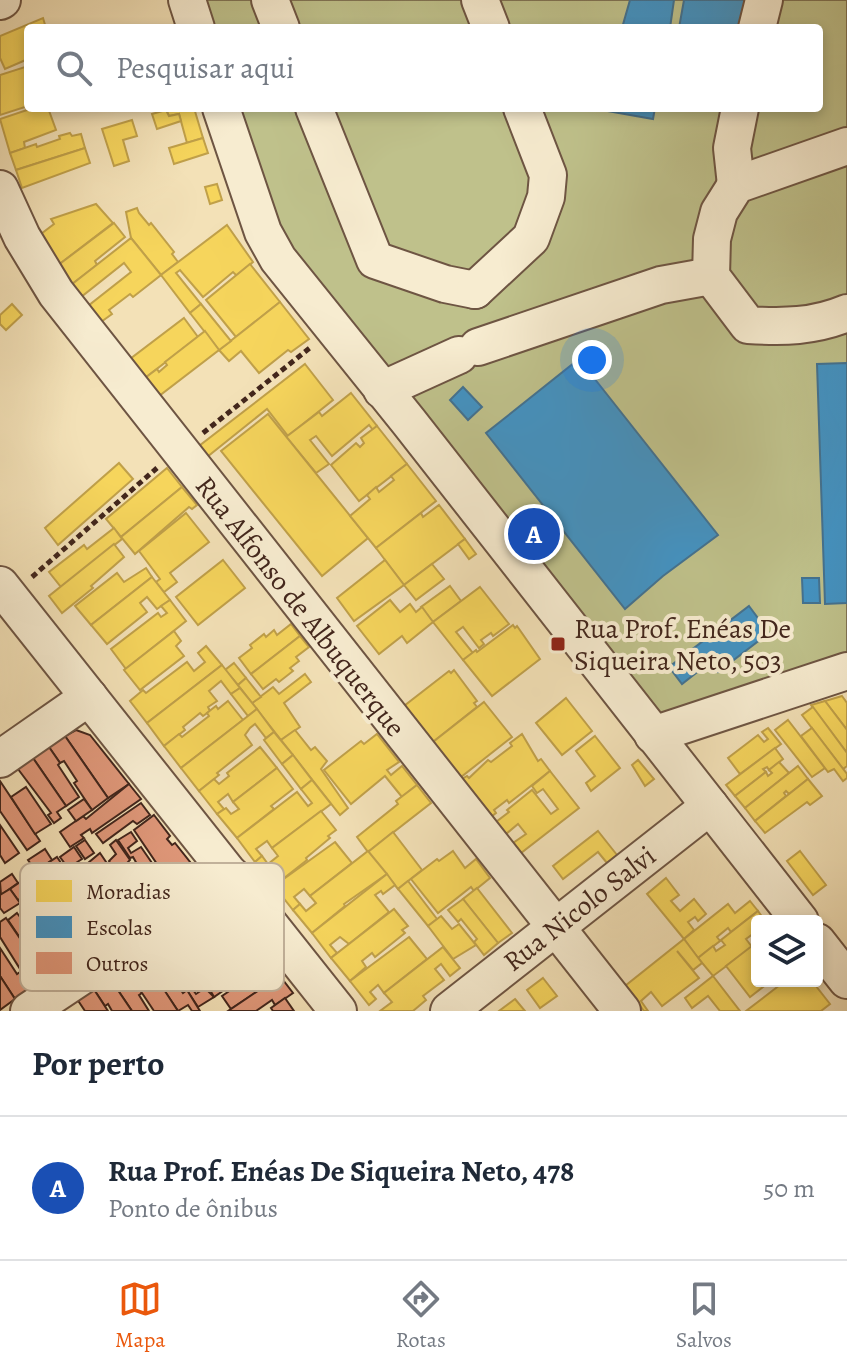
<!DOCTYPE html>
<html lang="pt">
<head>
<meta charset="utf-8">
<style>
  :root { --surface:#fff; --page:#f6f6f7; --text:#1f2937; --muted:#747a83; --line:#e0e1e3; --accent:#ea580c }
  body { margin:0; font-family:Alegreya,serif; background:var(--page); color:var(--text) }
  .controls { position:absolute; right:24px; bottom:24px; display:grid; overflow:hidden; border-radius:8px; box-shadow:0 4px 12px #0003 }
  .controls button { width:72px; height:72px; display:grid; place-items:center; padding:0; border:0; border-bottom:2px solid var(--line); background:var(--surface); color:var(--text); font:40px sans-serif }
  .you { position:absolute; left:592px; top:360px; width:28px; height:28px; margin:-20px; border:6px solid #fff; border-radius:50%; background:#1a73e8; box-shadow:0 0 0 12px #1a73e833 }
  .badge { display:grid; place-items:center; width:52px; height:52px; border-radius:50%; background:var(--accent); color:#fff; font-size:26px; font-weight:700 }
  .pin { position:absolute; translate:-50% -50%; border:4px solid #fff; box-shadow:0 2px 8px #0006 }
  .list { margin:0; padding:0; list-style:none }
  h2 { display:flex; justify-content:space-between; align-items:center; height:104px; margin:0; padding:0 32px; font-size:34px }
  h2 small { font-size:26px; font-weight:400; color:var(--muted) }
  .list li { display:grid; grid-template-columns:52px 1fr auto; gap:24px; align-items:center; box-sizing:border-box; height:144px; padding:0 32px; border-top:2px solid var(--line) }
  .list b { display:block; font-size:30px; white-space:nowrap }
  .list p { margin:0; font-size:26px; white-space:nowrap; color:var(--muted) }
  .list em { font-size:26px; font-style:normal; color:var(--muted) }
  .icon { flex:none; width:44px; height:44px; fill:none; stroke:currentColor; stroke-width:2; stroke-linecap:round; stroke-linejoin:round }
  .map { position:relative; flex:none; width:847px; height:1011px; overflow:hidden }
  .search { position:absolute; background:var(--surface); box-shadow:0 4px 12px #0003; left:24px; right:24px; top:24px; height:88px; display:flex; align-items:center; gap:20px; box-sizing:border-box; padding:0 28px; border-radius:8px; color:var(--muted); font-size:30px }
  .sheet { height:248px; background:var(--surface) }
  nav { display:flex; justify-content:space-around; align-items:center; box-sizing:border-box; height:112px; border-top:2px solid var(--line); background:var(--surface); font-size:22px; color:var(--muted) }
  nav a { display:grid; justify-items:center; gap:4px }
  nav .on { color:var(--accent) }
  .map>svg:first-child { display:block }
  .green { fill:#bfc18b; stroke:#807454; stroke-width:2 }
  .homes { fill:#f6d55c; stroke:#c0a049; stroke-width:2 }
  .schools { fill:#4393c3; stroke:#437291; stroke-width:2 }
  .building { fill:#df9779; stroke:#42261c; stroke-width:2 }
  .lines { fill:none; stroke-linecap:round; stroke-linejoin:round }
  .minor-casing { stroke:#6e5543; stroke-width:40 }
  .path { stroke:#42261c; stroke-width:5; stroke-dasharray:6 4; stroke-linecap:butt }
  .minor { stroke:#f7ecd0; stroke-width:36 }
  .poi-dot { fill:#8f2418; stroke:#f7ecd0; stroke-width:3 }
  .labels { text-anchor:middle; stroke-width:8; stroke-linejoin:round; paint-order:stroke }
  .street-label { font-size:28px; fill:#42261c; stroke:#f7ecd0 }
  .poi-label { font-size:28px; fill:#42261c; stroke:#f7ecd0; text-anchor:start }
  .key { fill:#f7ecd0; stroke:#c1b19a; stroke-width:2 }
  .key-label { font-size:22px; fill:#42261c }
</style>
</head>
<body>
<div class="map">
<svg width="847" height="1011" viewBox="0 0 847 1011">
  <rect width="100%" height="100%" fill="#f3e1b7"/>
  <filter id="stains"><feTurbulence type="fractalNoise" baseFrequency=".0025" numOctaves="4"/><feColorMatrix values="0 0 0 0 .2 0 0 0 0 .09 0 0 0 0 .02 0 0 0 .5 -.17"/></filter>
  <radialGradient id="worn" r=".72"><stop offset=".6" stop-color="#630" stop-opacity="0"/><stop offset="1" stop-color="#630" stop-opacity=".3"/></radialGradient>
  <polygon class="green" points="187,0 847,0 847,665 658,724 278,259 221,108 819,108 819,28 196,28"/>
  <g class="homes">
    <polygon points="43,18 46,28 28,28 28,59 5,69 0,58 0,36"/>
    <polygon points="28,66 28,106 0,115 0,75"/>
    <polygon points="33,108 48,108 56,130 24,142 25,148 10,153 0,119"/>
    <polygon points="172,108 194,108 203,138 187,143 179,114 169,116 166,110"/>
    <polygon points="166,110 169,116 179,114 181,121 157,129 152,114"/>
    <polygon points="132,120 137,136 123,140 129,161 114,166 102,129"/>
    <polygon points="70,133 72,136 81,134 85,148 16,170 10,153 36,144 37,147 60,139 59,136"/>
    <polygon points="203,138 208,153 174,164 169,148"/>
    <polygon points="85,148 90,163 22,188 16,170"/>
    <polygon points="217,184 222,200 210,204 205,187"/>
    <polygon points="96,204 113,223 57,266 37,237 54,224 51,219"/>
    <polygon points="137,208 139,213 149,225 151,223 174,252 172,254 178,262 161,275 131,238 126,212"/>
    <polygon points="114,223 125,237 95,261 97,265 71,285 57,266"/>
    <polygon points="227,225 253,262 237,276 233,272 203,297 180,270 176,273 201,304 190,313 161,275"/>
    <polygon points="131,238 161,275 133,297 130,294 109,310 112,314 101,322 88,306 131,272 124,263 81,297 71,285"/>
    <polygon points="250,264 280,302 236,337 206,300"/>
    <polygon points="280,302 309,339 291,352 288,350 259,373 241,351 229,361 219,350"/>
    <polygon points="12,304 22,315 6,330 0,324 0,315"/>
    <polygon points="201,304 231,341 219,350 190,313"/>
    <polygon points="184,318 198,337 145,378 130,359"/>
    <polygon points="205,331 219,350 159,396 145,378 157,369 159,372 167,365 165,362"/>
    <polygon points="305,364 333,400 288,436 267,409 207,457 199,446"/>
    <polygon points="351,393 377,426 373,430 369,425 332,456 316,436 310,440 329,464 316,473 286,437 319,412 322,416"/>
    <polygon points="268,414 368,538 322,576 221,451"/>
    <polygon points="377,426 407,464 359,501 331,465 356,443 360,447 364,443 361,438"/>
    <polygon points="119,463 133,479 58,545 45,528"/>
    <polygon points="407,464 436,501 376,548 350,516 370,499 367,495 376,487 379,492 394,480 391,476"/>
    <polygon points="167,468 182,487 121,537 106,519"/>
    <polygon points="182,487 197,505 192,509 189,507 135,554 121,537"/>
    <polygon points="439,505 465,539 404,585 376,548 421,513 423,517"/>
    <polygon points="186,513 209,542 170,573 177,582 164,592 156,582 160,579 139,551"/>
    <polygon points="114,528 122,539 61,587 49,572 84,545 87,549"/>
    <polygon points="465,539 476,554 469,559 458,544"/>
    <polygon points="114,544 124,557 91,586 93,588 62,613 49,596"/>
    <polygon points="223,560 245,588 198,625 176,597"/>
    <polygon points="385,560 404,585 354,621 337,598"/>
    <polygon points="432,564 444,579 416,600 404,585"/>
    <polygon points="146,568 152,577 91,625 75,606 117,573 124,582"/>
    <polygon points="152,577 170,600 157,609 147,597 140,603 147,612 107,644 91,625"/>
    <polygon points="450,586 461,601 433,622 421,607"/>
    <polygon points="480,587 509,624 493,636 491,633 481,640 484,644 479,648 463,627 456,632 473,653 463,660 433,622"/>
    <polygon points="170,600 186,621 126,669 111,649 158,613 161,617 167,613 161,606"/>
    <polygon points="390,600 400,612 410,604 416,612 422,607 433,622 407,643 402,636 379,654 357,626"/>
    <polygon points="291,624 300,636 251,674 239,658 252,648 250,645 264,634 266,637 274,630 277,635"/>
    <polygon points="513,625 515,628 517,626 540,659 492,696 463,660 476,650 477,652"/>
    <polygon points="174,631 181,641 176,646 184,656 140,690 124,670"/>
    <polygon points="300,636 309,647 296,657 299,661 290,668 293,671 279,682 276,679 263,689 251,674"/>
    <polygon points="206,646 222,665 147,723 130,701 143,690 146,693 187,662 194,671 205,662 198,653"/>
    <polygon points="234,663 246,678 238,685 225,670"/>
    <polygon points="222,665 240,688 231,694 221,681 209,691 217,701 208,707 210,711 203,716 200,713 183,727 185,730 164,746 147,723"/>
    <polygon points="454,670 477,701 474,703 477,707 433,742 404,706 449,671 451,673"/>
    <polygon points="305,674 311,682 284,703 300,727 281,740 252,703 273,687 279,694"/>
    <polygon points="246,678 261,697 252,703 238,685"/>
    <polygon points="240,688 257,709 248,716 231,694"/>
    <polygon points="842,696 847,703 847,730 825,701"/>
    <polygon points="566,698 592,731 562,755 536,723"/>
    <polygon points="228,701 243,720 181,768 164,746 179,734 182,737 209,716 207,713 212,709 216,706 218,709"/>
    <polygon points="825,701 847,730 847,753 811,705"/>
    <polygon points="484,702 512,737 461,777 433,742"/>
    <polygon points="813,707 847,753 847,766 843,769 802,715"/>
    <polygon points="257,709 274,732 266,738 255,724 250,728 245,735 252,745 217,773 219,775 199,791 181,768"/>
    <polygon points="788,720 825,768 812,777 775,730"/>
    <polygon points="768,728 781,744 740,774 728,758 758,735 764,742 768,739 762,732"/>
    <polygon points="812,728 847,774 847,778 843,781 834,769 828,772 801,736"/>
    <polygon points="295,730 311,750 315,747 327,761 321,769 348,808 340,815 281,740"/>
    <polygon points="274,732 293,755 282,764 264,740"/>
    <polygon points="377,734 399,762 387,770 391,775 402,766 417,785 402,797 385,776 351,804 324,770 361,741 364,744"/>
    <polygon points="522,734 538,761 541,759 550,771 509,803 507,800 494,810 496,813 492,816 462,779 467,776 469,778 488,760 491,762 512,746 510,743"/>
    <polygon points="595,736 620,768 591,791 586,783 595,776 576,751"/>
    <polygon points="260,747 277,768 233,802 228,794 218,802 224,809 217,814 199,791 214,779 219,784 229,776 227,773"/>
    <polygon points="775,748 783,759 769,770 767,767 763,769 766,772 735,796 726,785"/>
    <polygon points="293,755 312,780 301,789 282,764"/>
    <polygon points="638,760 654,779 645,786 632,765"/>
    <polygon points="779,762 789,773 745,808 735,796 766,772 768,776 772,773 769,770"/>
    <polygon points="798,766 808,779 789,794 786,791 784,793 786,796 755,821 745,808"/>
    <polygon points="277,768 293,789 271,806 274,809 237,838 217,814 226,808 231,814 239,809 233,802"/>
    <polygon points="550,771 579,808 521,853 513,843 526,834 518,824 506,834 496,822 509,812 507,810 532,790 551,814 558,809 543,789 537,793 532,786"/>
    <polygon points="808,779 822,796 810,805 807,802 765,833 755,821"/>
    <polygon points="312,780 331,804 272,848 267,841 256,849 262,856 255,862 237,838 297,792 308,806 312,803 301,789"/>
    <polygon points="417,785 431,803 368,852 357,837 398,804 396,801"/>
    <polygon points="321,811 336,830 328,836 330,838 306,858 307,860 274,886 255,862 262,856 268,864 278,856 272,848"/>
    <polygon points="598,831 617,855 607,863 598,852 563,879 553,866"/>
    <polygon points="393,832 422,870 398,889 368,852"/>
    <polygon points="335,842 352,863 310,896 304,889 294,897 300,904 293,910 274,886"/>
    <polygon points="368,851 387,874 344,904 345,906 312,933 293,910 300,904 306,911 316,903 310,896"/>
    <polygon points="453,851 465,868 476,859 490,878 474,891 471,887 438,913 411,879 437,859 439,861"/>
    <polygon points="800,851 826,885 813,895 787,861"/>
    <polygon points="387,874 395,885 383,894 381,891 375,895 389,912 349,944 340,937 330,945 337,953 331,958 312,933"/>
    <polygon points="666,878 679,895 671,901 680,911 694,899 706,914 698,921 695,917 688,922 694,930 684,939 647,894"/>
    <polygon points="408,881 437,919 428,926 398,889"/>
    <polygon points="477,888 512,933 498,943 463,899"/>
    <polygon points="463,899 498,943 484,955 474,942 477,939 461,919 458,922 448,910"/>
    <polygon points="750,901 758,911 731,932 728,928 717,937 720,941 698,958 684,939 728,904 735,913"/>
    <polygon points="394,909 408,926 402,930 405,933 375,957 372,953 362,961 366,967 350,981 331,958"/>
    <polygon points="758,911 765,921 757,921 757,931 746,939 752,947 713,976 698,958 713,946 716,951 725,945 721,940"/>
    <polygon points="441,916 452,929 459,924 476,945 453,959 428,926"/>
    <polygon points="409,937 427,959 384,993 378,985 370,992 376,999 369,1005 350,981"/>
    <polygon points="684,939 702,963 693,970 677,951 699,978 662,1006 651,992 641,1001 648,1011 644,1011 625,986"/>
    <polygon points="757,942 757,981 771,981 750,997 726,966"/>
    <polygon points="443,947 460,968 450,976 441,964 435,969 444,980 423,996 426,1000 413,1011 380,1011 392,1002 384,993"/>
    <polygon points="713,976 740,1011 720,1011 708,996 692,1008 685,998"/>
    <polygon points="543,978 557,996 540,1008 527,990"/>
    <polygon points="785,981 812,981 830,1004 821,1011 746,1011"/>
    <polygon points="515,999 525,1011 499,1011"/>
  </g>
  <g class="schools">
    <polygon points="630,0 674,0 670,28 622,28"/>
    <polygon points="684,0 757,0 751,28 679,28"/>
    <polygon points="607,108 655,108 653,119 607,111"/>
    <polygon points="579,359 718,535 663,576 625,609 486,433"/>
    <polygon points="847,363 847,603 825,604 817,364"/>
    <polygon points="463,387 482,407 468,420 450,400"/>
    <polygon points="802,578 819,578 820,603 803,603"/>
    <polygon points="749,606 769,633 718,672 710,662 682,684 669,667"/>
  </g>
  <g class="building">
    <polygon points="76,730 90,735 129,784 108,798 65,736"/>
    <polygon points="65,736 108,798 92,810 74,783 77,781 64,761 60,763 49,747"/>
    <polygon points="49,747 60,763 58,765 79,797 66,806 33,758"/>
    <polygon points="33,758 66,806 57,812 61,818 54,823 48,815 51,813 18,769"/>
    <polygon points="0,781 40,841 27,850 0,811"/>
    <polygon points="129,784 141,799 92,833 90,829 81,835 84,838 70,847 60,832 83,816 86,819"/>
    <polygon points="26,787 51,824 35,834 11,797"/>
    <polygon points="84,799 92,810 76,821 68,810"/>
    <polygon points="141,803 150,815 137,824 133,821 103,843 96,834"/>
    <polygon points="154,815 170,836 167,839 172,845 175,843 194,867 186,872 191,882 176,892 134,830"/>
    <polygon points="0,825 19,853 5,863 0,855"/>
    <polygon points="131,832 137,841 128,848 131,853 141,847 174,895 159,903 133,857 130,858 118,840"/>
    <polygon points="85,840 94,853 85,859 76,846"/>
    <polygon points="116,840 130,860 127,863 147,892 136,900 109,861 116,854 110,845"/>
    <polygon points="74,847 82,859 68,868 60,857"/>
    <polygon points="45,849 52,860 36,871 28,860"/>
    <polygon points="100,853 142,915 128,922 112,898 110,900 88,863"/>
    <polygon points="57,857 110,936 95,946 84,929 87,927 74,907 70,910 60,895 64,892 55,871 48,876 42,867"/>
    <polygon points="12,874 18,883 1,895 0,882"/>
    <polygon points="26,878 34,890 18,900 10,889"/>
    <polygon points="10,889 20,903 4,913 0,908 0,895"/>
    <polygon points="17,913 23,921 26,919 46,948 48,946 63,967 47,978 8,920"/>
    <polygon points="6,918 47,978 32,988 0,937 0,922"/>
    <polygon points="173,934 205,982 193,990 196,994 205,988 214,997 198,1007 157,945"/>
    <polygon points="157,945 170,964 165,967 183,993 187,990 200,1011 192,1011 188,1005 178,1011 141,956"/>
    <polygon points="0,948 17,974 20,972 32,988 15,999 0,976"/>
    <polygon points="269,960 280,976 231,1009 222,996 256,973 254,970"/>
    <polygon points="125,967 142,993 139,995 149,1011 132,1011 109,977"/>
    <polygon points="152,972 159,982 178,1011 154,1011 142,993 137,985"/>
    <polygon points="0,976 15,999 0,1010"/>
    <polygon points="224,976 230,986 214,997 210,990 216,987 213,983"/>
    <polygon points="280,976 293,993 283,1000 275,1005 272,1000 256,1011 228,1011"/>
    <polygon points="109,977 132,1011 112,1011 108,1004 105,1006 93,988"/>
    <polygon points="93,988 108,1011 85,1011 77,999"/>
    <polygon points="285,998 294,1011 273,1011 271,1008"/>
  </g>
  <g class="lines">
    <g class="minor-casing">
      <g id="minor">
        <polyline points="187,0 196,28"/>
        <polyline points="270,0 281,28"/>
        <polyline points="480,0 491,28"/>
        <polyline points="0,1 2,0"/>
        <polyline points="757,28 764,0"/>
        <polyline points="221,108 263,232 278,259 409,422 800,921"/>
        <polyline points="314,108 375,260 445,284 475,290"/>
        <path d="M847 146 736 185 719 212 712 239 711 276 748 325C783 327 814 327 847 313"/>
        <polyline points="736,185 732,148 740,108"/>
        <polyline points="0,189 22,237 56,293 622,1011"/>
        <polyline points="475,290 531,238 546,197 548,175 522,108"/>
        <polyline points="478,347 661,285 711,276"/>
        <polyline points="382,390 459,355"/>
        <polyline points="0,585 338,1011"/>
        <polyline points="653,735 847,671"/>
        <polyline points="0,759 89,697"/>
        <polyline points="817,942 847,980"/>
        <polyline points="29,1011 232,876"/>
        <polyline points="449,1011 710,806"/>
      </g>
    </g>
    <g class="path">
      <polyline points="203,433 311,347"/>
      <polyline points="32,577 157,468"/>
    </g>
    <use href="#minor" class="minor"/>
  </g>
  <rect class="poi-dot" x="550" y="636" width="16" height="16" rx="4"/>
  <g class="labels">
    <g class="street-label">
      <text transform="translate(301 606) rotate(52)" y="10">Rua Alfonso de Albuquerque</text>
      <text transform="translate(579 908) rotate(-38)" y="10">Rua Nicolo Salvi</text>
    </g>
    <g class="poi-label">
      <text x="574" y="638">Rua Prof. Enéas De<tspan x="574" dy="32">Siqueira Neto, 503</tspan></text>
    </g>
  </g>
  <rect x="20" y="863" width="264" height="128" rx="12" class="key"/>
  <rect x="36" y="880" width="36" height="22" fill="#f6d55c"/>
  <rect x="36" y="916" width="36" height="22" fill="#4393c3"/>
  <rect x="36" y="952" width="36" height="22" fill="#df9779"/>
  <g class="key-label">
    <text x="86" y="899">Moradias</text>
    <text x="86" y="935">Escolas</text>
    <text x="86" y="971">Outros</text>
  </g>
  <rect width="100%" height="100%" filter="url(#stains)"/>
  <rect width="100%" height="100%" fill="url(#worn)"/>
</svg>
<div class="controls">
<button><svg class="icon" aria-label="layers" viewBox="0 0 24 24"><path d="M12 4l9 5-9 5-9-5zM3 14l9 5 9-5"/></svg></button>
</div>
<div class="you"></div>
<div class="pin badge" style="left:534px;top:534px;background:#1a4fb4">A</div>
<div class="search"><svg class="icon" aria-label="search" viewBox="0 0 24 24"><circle cx="10" cy="10" r="6"/><path d="M15 15l6 6"/></svg>Pesquisar aqui</div>
</div>
<section class="sheet">
<h2>Por perto<small></small></h2>
<ul class="list">
<li><span class="badge" style="background:#1a4fb4">A</span><div><b>Rua Prof. Enéas De Siqueira Neto, 478</b><p>Ponto de ônibus</p></div><em>50 m</em></li>
</ul>
</section>
<nav>
<a class="on"><svg class="icon" aria-label="map" viewBox="0 0 24 24"><path d="M3 6l6-2 6 2 6-2v14l-6 2-6-2-6 2zM9 4v14M15 6v14"/></svg>Mapa</a>
<a><svg class="icon" aria-label="directions" viewBox="0 0 24 24"><path d="M12 3l9 9-9 9-9-9zM9 14v-3h6M13 9l2 2-2 2"/></svg>Rotas</a>
<a><svg class="icon" aria-label="saved" viewBox="0 0 24 24"><path d="M7 4h10v16l-5-4-5 4z"/></svg>Salvos</a>
</nav>
</body>
</html>
